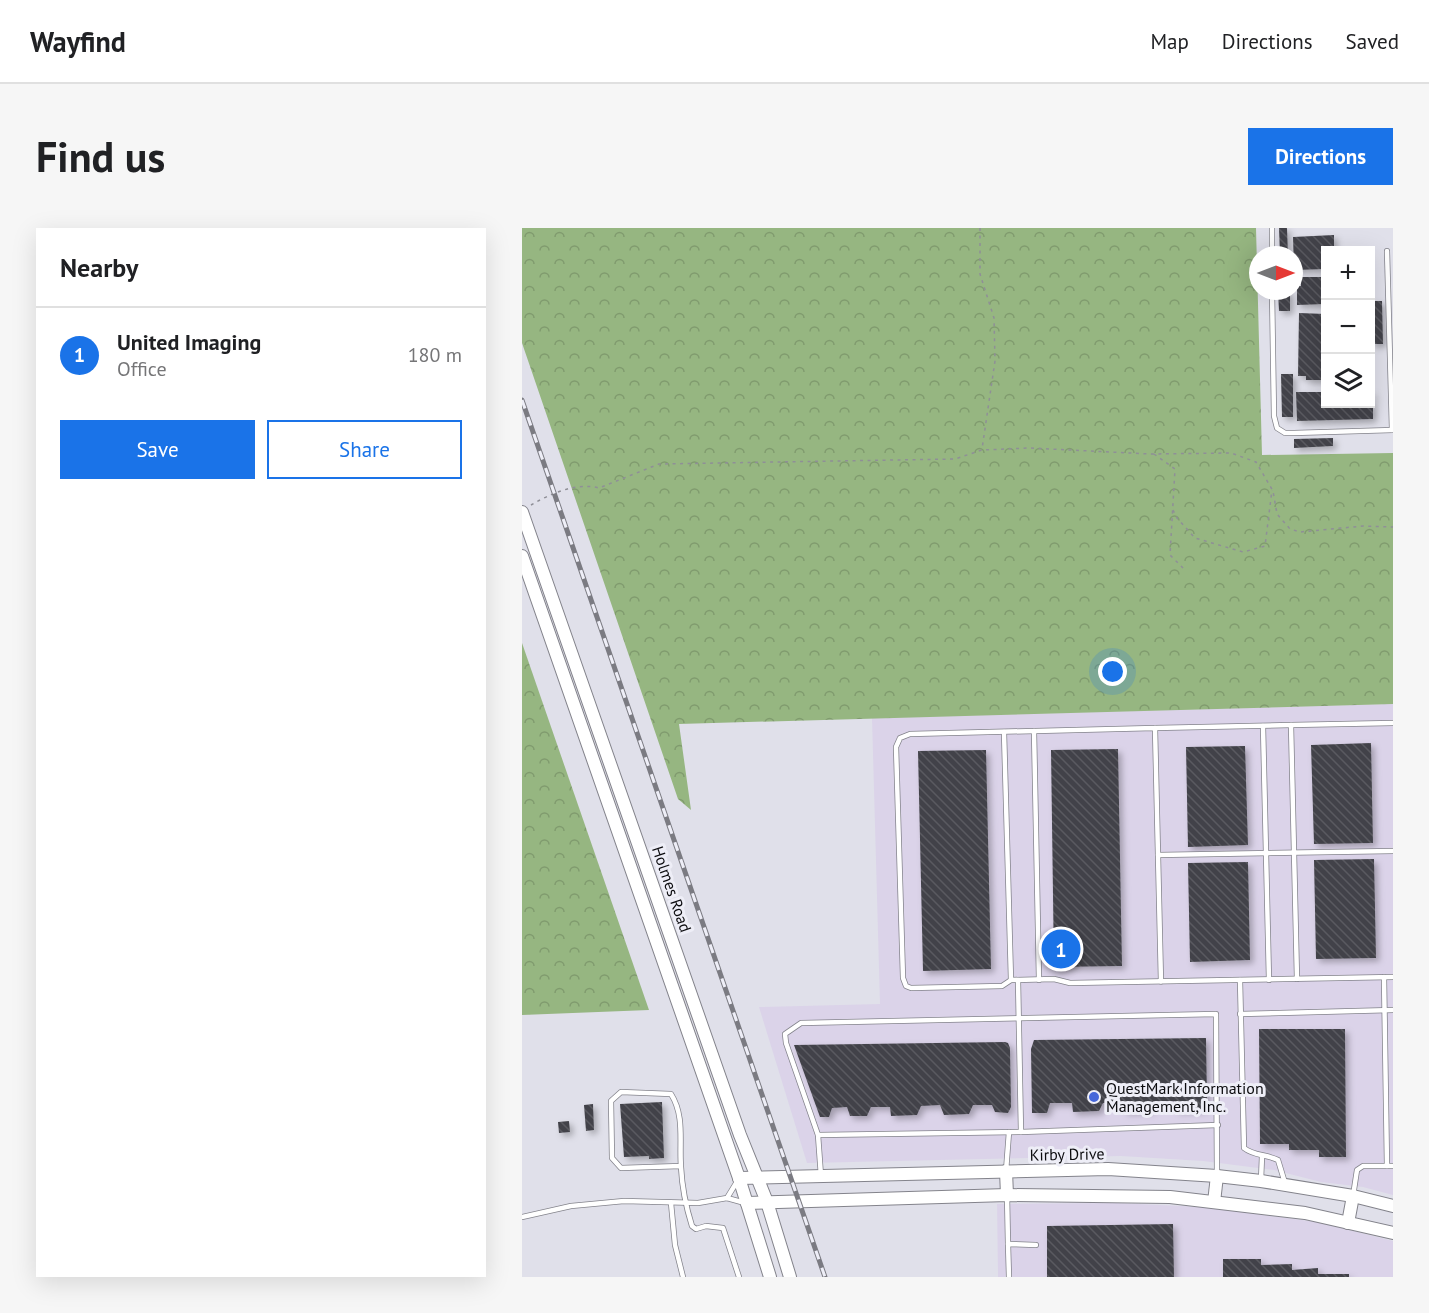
<!DOCTYPE html>
<html lang="en">
<head>
<meta charset="utf-8">
<style>
  :root { --surface:#fff; --page:#f6f6f6; --text:#202124; --muted:#757577; --line:#e0e0e0; --accent:#1a73e8 }
  body { margin:0; font-family:"PT Sans",sans-serif; background:var(--page); color:var(--text) }
  .controls { position:absolute; right:18px; top:18px; display:grid; overflow:hidden; border-radius:0px; box-shadow:0 6px 24px #0002 }
  .controls button { width:54px; height:54px; display:grid; place-items:center; padding:0; border:0; border-bottom:2px solid var(--line); background:var(--surface); color:var(--text); font:30px sans-serif }
  .compass { position:absolute; left:727px; top:18px; width:54px; height:54px; border-radius:50%; background:var(--surface); box-shadow:0 6px 24px #0002; rotate:90deg }
  .you { position:absolute; left:591px; top:444px; width:21px; height:21px; margin:-15px; border:4px solid #fff; border-radius:50%; background:#1a73e8; box-shadow:0 0 0 9px #1a73e833 }
  .badge { display:grid; place-items:center; width:39px; height:39px; border-radius:50%; background:var(--accent); color:#fff; font-size:20px; font-weight:700 }
  .pin { position:absolute; translate:-50% -50%; border:3px solid #fff; box-shadow:0 2px 6px #0006 }
  .list { margin:0; padding:0; list-style:none }
  h2 { display:flex; justify-content:space-between; align-items:center; height:78px; margin:0; padding:0 24px; font-size:26px }
  h2 small { font-size:20px; font-weight:400; color:var(--muted) }
  .list li { display:grid; grid-template-columns:39px 1fr auto; gap:18px; align-items:center; box-sizing:border-box; height:96px; padding:0 24px; border-top:2px solid var(--line) }
  .list b { display:block; font-size:22px; white-space:nowrap }
  .list p { margin:0; font-size:20px; white-space:nowrap; color:var(--muted) }
  .list em { font-size:20px; font-style:normal; color:var(--muted) }
  .actions { display:flex; gap:12px; padding:18px 24px }
  .actions a { flex:1; padding:14px 0; border:2px solid var(--accent); border-radius:0px; text-align:center; font-size:21px; color:var(--accent) }
  .actions .main { background:var(--accent); color:#fff }
  .icon { flex:none; width:33px; height:33px; fill:none; stroke:currentColor; stroke-width:2; stroke-linecap:round; stroke-linejoin:round }
  .map { position:relative; flex:none; width:871px; height:1049px; overflow:hidden; border-radius:0px }
  header { display:flex; align-items:center; gap:36px; box-sizing:border-box; height:84px; padding:0 30px; background:var(--surface); border-bottom:2px solid var(--line) }
  header strong { font-size:28px }
  nav { display:flex; gap:33px; margin-inline-start:auto; font-size:21px }
  .intro { display:flex; align-items:center; justify-content:space-between; box-sizing:border-box; height:144px; padding:0 36px }
  h1 { margin:0; font-size:42px }
  .button { padding:15px 27px; border-radius:0px; background:var(--accent); color:#fff; font-size:21px; font-weight:700 }
  main { display:flex; gap:36px; padding:0 36px }
  aside { flex:1; background:var(--surface); border-radius:0px; box-shadow:0 6px 24px #0002 }
  .map>svg:first-child { display:block }
  .commercial { fill:#dbd3e9 }
  .forest { fill:url(#forest-crowns) }
  .building { fill:url(#building-back-hatch); filter:url(#shadow) }
  .lines { fill:none; stroke-linecap:round; stroke-linejoin:round }
  .lane-casing { stroke:#83838b; stroke-width:6 }
  .secondary-casing { stroke:#83838b; stroke-width:14 }
  .path { stroke:#8f8f97; stroke-width:1.5; stroke-dasharray:3 4.5; stroke-linecap:butt }
  .lane { stroke:#fff; stroke-width:4.5 }
  .secondary { stroke:#fff; stroke-width:12 }
  .rail-casing { stroke:#7b7b82; stroke-width:5 }
  .rail { stroke:#eeeef7; stroke-width:3; stroke-dasharray:9; stroke-linecap:butt }
  .poi-dot { fill:#4566d9; stroke:#eeeef7; stroke-width:2 }
  .labels { text-anchor:middle; stroke-width:6; stroke-linejoin:round; paint-order:stroke }
  .street-label { font-size:16px; fill:#0b0b0e; stroke:#eeeef7 }
  .poi-label { font-size:16px; fill:#0b0b0e; stroke:#eeeef7; text-anchor:start }
</style>
</head>
<body>
<header>
<strong>Wayfind</strong>
<nav><a>Map</a><a>Directions</a><a>Saved</a></nav>
</header>
<div class="intro"><h1>Find us</h1><a class="button">Directions</a></div>
<main>
<aside>
<h2>Nearby<small></small></h2>
<ul class="list">
<li><span class="badge">1</span><div><b>United Imaging</b><p>Office</p></div><em>180 m</em></li>
</ul>
<div class="actions"><a class="main">Save</a><a>Share</a></div>
</aside>
<div class="map">
<svg width="871" height="1049" viewBox="0 0 871 1049">
  <defs>
    <pattern id="forest-crowns" width="20" height="18" patternUnits="userSpaceOnUse" patternTransform="scale(1.5)"><rect width="20" height="18" fill="#96b681"/><path d="M2 6a3 3 0 1 1 6 0M12 15a3 3 0 1 1 6 0" fill="none" stroke="#809b6e"/></pattern>
    <pattern id="building-back-hatch" width="6" height="6" patternUnits="userSpaceOnUse" patternTransform="scale(1.5)"><rect width="6" height="6" fill="#43434a"/><path d="M-1 5l2 2M0 0l6 6M5-1l2 2" fill="none" stroke="#5a5a60"/></pattern>
    <filter id="shadow"><feDropShadow dx="3.5" dy="3.5" stdDeviation="3" flood-color="#0004"/></filter>
  </defs>
  <rect width="100%" height="100%" fill="#e0e0ea"/>
  <g class="commercial">
    <polygon points="871,476 871,967 841,959 799,954 752,942 681,933 599,928 285,935 237,779 358,776 350,490"/>
    <polygon points="594,975 681,979 795,994 871,1013 871,1049 476,1049 475,976"/>
  </g>
  <g class="forest">
    <polygon points="0,0 734,0 740,227 871,225 871,476 157,496 169,582 156,571 0,115"/>
    <polygon points="0,415 127,782 0,787"/>
  </g>
  <g class="building">
    <polygon points="757,0 765,0 766,27 758,27"/>
    <polygon points="812,7 812,22 804,22 804,41 772,42 771,9"/>
    <polygon points="778,49 804,49 804,76 775,77 775,58 779,58"/>
    <polygon points="756,63 768,63 768,83 757,83"/>
    <polygon points="848,73 860,73 861,116 849,116"/>
    <polygon points="777,85 804,86 802,152 784,152 784,148 776,148"/>
    <polygon points="759,146 771,146 771,189 760,189"/>
    <polygon points="848,163 851,163 851,191 775,193 774,164 804,164 804,176 848,176"/>
    <polygon points="811,210 811,218 772,220 772,211"/>
    <polygon points="849,515 851,615 792,616 789,517"/>
    <polygon points="723,518 726,617 666,619 664,519"/>
    <polygon points="596,521 600,738 532,739 529,522"/>
    <polygon points="464,522 469,741 401,743 396,523"/>
    <polygon points="852,631 854,730 794,731 792,632"/>
    <polygon points="726,634 728,732 668,734 666,635"/>
    <polygon points="737,801 823,801 824,929 797,929 797,922 767,922 767,916 738,916"/>
    <polygon points="684,810 685,873 682,881 654,882 653,873 633,873 629,882 602,883 602,874 581,875 577,883 551,884 550,875 528,875 525,885 510,885 509,821 512,812"/>
    <polygon points="483,814 486,815 488,820 489,879 486,885 473,884 470,877 451,877 447,886 422,887 418,877 399,878 395,887 369,888 368,879 349,879 345,888 328,888 325,879 310,880 307,889 298,889 272,817"/>
    <polygon points="140,874 142,930 127,931 127,928 102,929 98,876"/>
    <polygon points="71,876 72,902 64,903 62,877"/>
    <polygon points="47,893 48,904 37,905 36,894"/>
    <polygon points="651,996 652,1049 525,1049 525,998"/>
    <polygon points="701,1031 739,1031 739,1037 770,1036 770,1042 796,1040 796,1046 827,1046 827,1049 701,1049"/>
  </g>
  <g class="lines">
    <g class="lane-casing">
      <g id="lane">
        <polyline points="750,0 750,27"/>
        <polyline points="865,23 870,202"/>
        <polyline points="750,63 752,188 755,200 763,205 772,205 871,202"/>
        <polyline points="741,498 747,752"/>
        <polyline points="633,500 769,497"/>
        <polyline points="512,503 517,752"/>
        <polyline points="482,504 489,752"/>
        <polyline points="636,627 871,623"/>
        <polyline points="862,749 865,938"/>
        <polyline points="775,751 769,497 871,495"/>
        <polyline points="496,752 499,904"/>
        <path d="M718 752 722 920C732 928 744 926 756 932L763 955"/>
        <polyline points="639,754 633,500 388,506 378,510 374,519 381,750 384,758 389,760 480,758 489,752 532,751 548,755 871,749"/>
        <polyline points="718,786 871,782"/>
        <polyline points="296,907 499,904 696,897"/>
        <path d="M159 938 99 940 90 930 89 873 99 864 149 866C163 888 157 914 159 939 160 959 164 979 170 998L174 1001 184 998 201 1000 217 1049"/>
        <polyline points="484,943 487,904"/>
        <polyline points="299,948 296,907 264,815 263,806 279,795 694,786 695,948"/>
        <polyline points="739,952 740,928"/>
        <polyline points="485,967 486,1016"/>
        <polyline points="831,968 835,942 841,938 871,938"/>
        <polyline points="205,970 216,952"/>
        <polyline points="149,975 153,1017 161,1049"/>
        <polyline points="0,989 49,978 102,973 176,975 205,970 223,975"/>
        <polyline points="487,1049 486,1016 514,1017"/>
      </g>
    </g>
    <g class="secondary-casing">
      <g id="secondary">
        <polyline points="0,284 218,907 245,974 268,1049"/>
        <polyline points="0,328 217,950 248,1049"/>
        <polyline points="484,943 485,967"/>
        <polyline points="217,950 586,941 695,948 739,953 831,968 871,978"/>
        <polyline points="692,974 695,948"/>
        <polyline points="225,975 485,967 648,969 783,985 871,1005"/>
        <polyline points="826,995 831,968"/>
      </g>
    </g>
    <g class="path">
      <polyline points="458,0 458,46 472,90 473,133 460,221"/>
      <polyline points="632,226 653,241 648,327 661,340"/>
      <path d="M9 277C28 266 54 254 77 260L137 236 433 231 460 222 507 220 628 226 709 225 734 234 751 263 755 286 768 301 778 304 841 298 871 299"/>
      <polyline points="651,282 655,290 673,310 721,324 743,318 750,262"/>
    </g>
    <use href="#lane" class="lane"/>
    <use href="#secondary" class="secondary"/>
    <g class="rail-casing">
      <polyline id="rail" points="0,172 303,1049"/>
    </g>
    <use href="#rail" class="rail"/>
  </g>
  <circle class="poi-dot" cx="572" cy="869" r="6"/>
  <g class="labels">
    <g class="street-label">
      <text transform="translate(150 661) rotate(71)" y="6">Holmes Road</text>
      <text transform="translate(545 926) rotate(-1)" y="6">Kirby Drive</text>
    </g>
    <g class="poi-label">
      <text x="584" y="866">QuestMark Information<tspan x="584" dy="18">Management, Inc.</tspan></text>
    </g>
  </g>
</svg>
<div class="controls">
<button>+</button>
<button>−</button>
<button><svg class="icon" aria-label="layers" viewBox="0 0 24 24"><path d="M12 4l9 5-9 5-9-5zM3 14l9 5 9-5"/></svg></button>
</div>
<svg class="compass" viewBox="-18 -18 36 36"><path d="M0-13l5 13h-10z" fill="#e53935"/><path d="M0 13l5-13h-10z" fill="#757577"/></svg>
<div class="you"></div>
<div class="pin badge" style="left:539px;top:721px">1</div>
</div>
</main>
</body>
</html>
